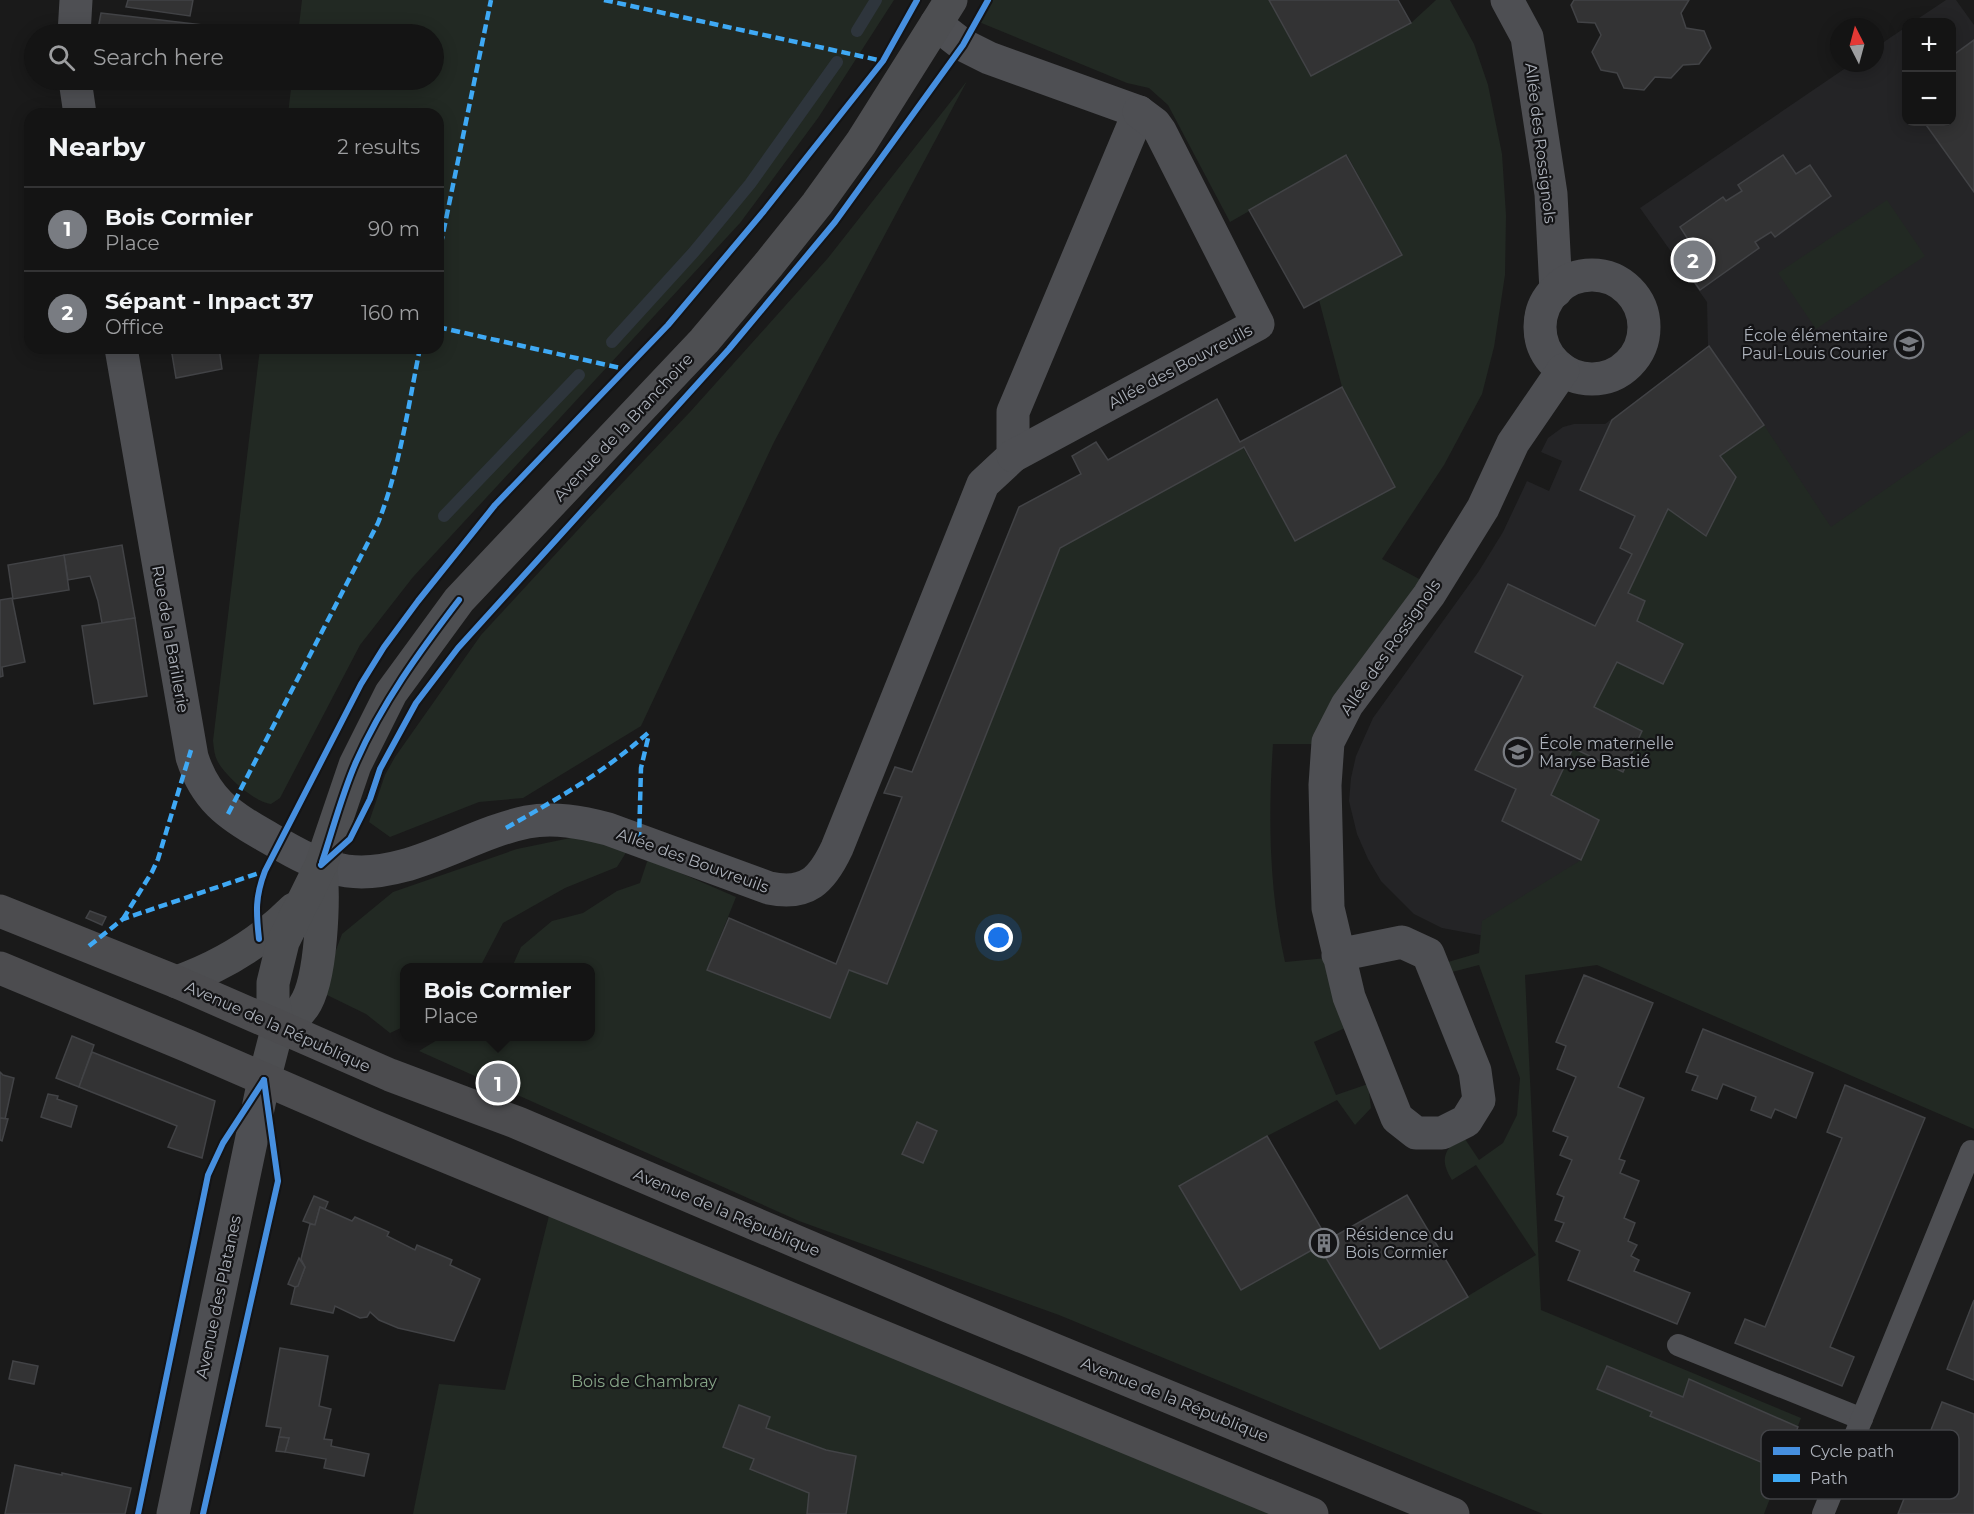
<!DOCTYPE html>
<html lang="en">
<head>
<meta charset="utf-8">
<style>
  :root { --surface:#141414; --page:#1d1d1d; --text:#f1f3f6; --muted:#9d9ea0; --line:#333334; --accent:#797c82 }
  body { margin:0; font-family:Montserrat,sans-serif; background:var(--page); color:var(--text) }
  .controls { position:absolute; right:18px; top:18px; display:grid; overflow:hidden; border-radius:12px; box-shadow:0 3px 15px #0003 }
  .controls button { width:54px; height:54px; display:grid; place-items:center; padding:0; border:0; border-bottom:2px solid var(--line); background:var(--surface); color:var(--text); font:30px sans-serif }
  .compass { position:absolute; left:1830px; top:18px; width:54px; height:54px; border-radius:50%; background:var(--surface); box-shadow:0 3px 15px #0003; rotate:354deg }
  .you { position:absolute; left:999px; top:938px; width:21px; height:21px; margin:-15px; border:4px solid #fff; border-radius:50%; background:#1a73e8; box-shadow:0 0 0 9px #1a73e833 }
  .badge { display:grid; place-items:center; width:39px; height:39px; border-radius:50%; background:var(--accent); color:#fff; font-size:20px; font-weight:700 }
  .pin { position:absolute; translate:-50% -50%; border:3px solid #fff; box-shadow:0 2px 6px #0006 }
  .popup { position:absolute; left:400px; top:963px; width:195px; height:78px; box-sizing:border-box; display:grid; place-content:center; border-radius:12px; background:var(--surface); filter:drop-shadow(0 2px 4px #0005); font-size:20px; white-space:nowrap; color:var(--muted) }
  .popup b { font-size:22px; color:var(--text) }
  .popup::after { content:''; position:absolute; left:50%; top:100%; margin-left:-12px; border:12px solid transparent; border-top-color:var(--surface) }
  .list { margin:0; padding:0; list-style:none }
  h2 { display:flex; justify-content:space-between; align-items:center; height:78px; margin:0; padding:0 24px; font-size:26px }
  h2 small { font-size:20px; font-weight:400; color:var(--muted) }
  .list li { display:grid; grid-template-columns:39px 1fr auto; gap:18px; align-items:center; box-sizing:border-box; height:84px; padding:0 24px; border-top:2px solid var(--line) }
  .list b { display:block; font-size:22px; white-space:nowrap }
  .list p { margin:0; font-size:20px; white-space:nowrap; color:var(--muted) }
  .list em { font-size:20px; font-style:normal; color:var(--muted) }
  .icon { flex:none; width:33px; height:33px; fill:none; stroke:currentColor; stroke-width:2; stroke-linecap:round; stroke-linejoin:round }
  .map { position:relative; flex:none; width:1974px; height:1514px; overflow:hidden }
  .search { position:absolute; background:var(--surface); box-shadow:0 3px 15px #0003; left:24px; top:24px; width:420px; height:66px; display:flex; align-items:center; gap:15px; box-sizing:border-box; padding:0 21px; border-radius:33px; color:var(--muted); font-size:22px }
  .panel { position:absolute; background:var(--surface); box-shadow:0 3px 15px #0003; left:24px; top:108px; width:420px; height:246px; border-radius:18px }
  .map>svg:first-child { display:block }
  .built { fill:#242426 }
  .green { fill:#222923 }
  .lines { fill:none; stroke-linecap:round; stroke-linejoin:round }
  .stream { stroke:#2e353c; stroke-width:12 }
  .building { fill:#333334; stroke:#424346; stroke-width:1.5 }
  .lane { stroke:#4e4f53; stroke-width:22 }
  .street { stroke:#4e4f53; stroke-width:33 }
  .secondary { stroke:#4d4e51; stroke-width:33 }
  .primary { stroke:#4c4c4f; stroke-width:33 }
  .quiet { stroke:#3fa9f5; stroke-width:4.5; stroke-dasharray:9 4.5; stroke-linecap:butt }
  .cycleway-casing { stroke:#141416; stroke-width:10 }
  .cycleway { stroke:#468fdf; stroke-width:6 }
  .labels { text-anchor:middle; stroke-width:4.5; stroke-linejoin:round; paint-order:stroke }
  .street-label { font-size:16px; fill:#acb1ba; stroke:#141416 }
  .poi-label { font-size:16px; fill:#acb1ba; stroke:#141416; text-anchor:start }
  .park-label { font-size:16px; fill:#85a386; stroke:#141416 }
  .key { fill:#141416; stroke:#424347; stroke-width:1.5 }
  .key-label { font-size:16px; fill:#acb1ba }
</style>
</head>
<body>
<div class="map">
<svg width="1974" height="1514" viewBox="0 0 1974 1514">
  <rect width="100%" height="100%" fill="#1a1a1a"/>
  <polygon class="built" points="1946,0 1956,0 1974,25 1974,485 1600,924 1485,936 1442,928 1414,914 1381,881 1368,859 1357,834 1349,801 1351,778 1356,756 1373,718 1479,571 1503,532 1527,481 1549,491 1562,461 1541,452 1548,438 1563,427 1574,424 1605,424 1708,346 1707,302 1640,208 1853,63 1875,63 1875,48 1906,27 1906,122 1952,122 1952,22 1913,22"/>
  <g class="green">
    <path d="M302 0H894L818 118 740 223 413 577 360 645 280 798 271 804C254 802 224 775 217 760 214 754 214 747 213 741L260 348H438V114H288L292 80H434V34H298Z"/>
    <path d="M992 0H1269L1311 76 1411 23 1436 0H1450L1474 44 1488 85 1502 154 1506 215 1505 275 1494 347 1482 394 1444 465 1382 559 1421 580 1314 744H1273C1268 817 1269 890 1285 962L1327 958 1345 1028 1314 1042 1336 1095 1368 1084 1371 1108 1355 1125 1337 1100 1267 1136 1180 1186 1241 1290 1319 1246 1380 1349 1536 1255 1476 1165 1452 1180C1439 1160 1444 1148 1463 1136L1479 1160 1503 1143 1517 1115 1520 1078 1479 965 1452 972 1448 962 1479 953 1482 921 1581 860 1599 820 1551 795 1573 748 1623 772 1642 731 1594 707 1617 662 1663 684 1682 644 1637 621 1645 601 1628 593 1668 509 1706 536 1736 477 1720 456 1764 425 1831 527 1974 428V1129L1597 965 1525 975 1541 1310 1801 1418 1764 1514H1543L1059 1315 799 1221 419 1051 442 1037 591 1036V968L512 967 521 947 552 921 583 913 617 891 640 883 648 859 736 897 707 970 830 1018 849 970 887 984 1060 548 1240 442 1295 541 1395 487 1342 387 1319 300 1402 255 1347 155 1230 222 1168 105 1149 88 1127 83 979 22Z"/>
    <polygon points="967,81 774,442 641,726 523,798 479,802 390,837 369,822 385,775 395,757 481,635 587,520 690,412 828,258"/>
    <polygon points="1887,200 1925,256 1816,329 1778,273"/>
    <polygon points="580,836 627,851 617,867 565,888 503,923 480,967 405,968 405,1026 390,1033 366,1014 327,995 326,977 342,934 393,892 517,849"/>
    <polygon points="553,1200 1312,1514 413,1514 439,1384 505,1390"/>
  </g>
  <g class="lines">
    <g class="stream">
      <polyline points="857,31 876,0"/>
      <polyline points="612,342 693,253 750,184 837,62"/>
      <polyline points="444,516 579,375"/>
    </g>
  </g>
  <g class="building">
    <polygon points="128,0 193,0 190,16 126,7"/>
    <polygon points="1269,0 1398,0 1411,23 1311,76"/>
    <polygon points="1574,0 1689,0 1681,13 1686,28 1704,31 1711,48 1699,64 1683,65 1671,78 1655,77 1644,90 1624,88 1617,73 1601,70 1592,52 1601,35 1595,23 1578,22 1571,5"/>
    <polygon points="101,13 228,28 228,34 97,34"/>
    <polygon points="1974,40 1974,192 1924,122 1952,122 1952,56"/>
    <polygon points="201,80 273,80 272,89"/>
    <polygon points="1346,155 1402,255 1304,308 1249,210"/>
    <polygon points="1783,155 1796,174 1810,165 1831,196 1775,237 1771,232 1755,242 1759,248 1700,290 1678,259 1693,247 1680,227 1723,197 1726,201 1742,191 1738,185"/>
    <polygon points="1709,346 1764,425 1720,456 1736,477 1706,536 1668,509 1628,593 1645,601 1637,621 1683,644 1663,684 1617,662 1594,707 1642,731 1623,772 1573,748 1551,795 1599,820 1581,860 1502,821 1516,789 1475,770 1523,676 1475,652 1508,584 1595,626 1632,554 1620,548 1635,516 1580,490 1612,420"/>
    <polygon points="171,348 219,348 222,369 176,378"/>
    <polygon points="1342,387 1395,487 1295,541 1244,447 1060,548 887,984 849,970 830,1018 707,970 729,918 836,964 902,797 884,793 895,767 912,772 1019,507 1081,474 1072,456 1096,442 1108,460 1217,399 1240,442"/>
    <polygon points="122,545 135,618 102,623 98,601 90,576 68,580 64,555"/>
    <polygon points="64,555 69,590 13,599 8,565"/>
    <polygon points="12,598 25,662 2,667 3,676 0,677 0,600"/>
    <polygon points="135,618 147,696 94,704 82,626"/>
    <polygon points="90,911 106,917 102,925 86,918"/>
    <polygon points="1584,975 1653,1003 1618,1087 1644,1098 1619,1159 1625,1161 1620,1173 1639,1181 1624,1218 1635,1223 1628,1241 1637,1245 1631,1256 1639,1260 1634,1271 1690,1293 1677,1324 1568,1280 1580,1251 1556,1241 1564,1223 1555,1220 1564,1197 1557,1194 1572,1160 1560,1155 1568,1137 1553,1131 1576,1077 1557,1069 1566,1046 1556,1042"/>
    <polygon points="1703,1029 1813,1073 1796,1118 1775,1109 1771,1118 1751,1110 1756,1097 1723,1084 1717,1099 1692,1090 1698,1076 1686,1072"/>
    <polygon points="72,1036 94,1045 79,1087 56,1078"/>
    <polygon points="92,1052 215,1101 202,1158 168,1147 177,1126 79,1087"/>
    <polygon points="485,1069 507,1077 502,1088 480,1078"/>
    <polygon points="0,1072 3,1075 14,1078 5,1119 0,1118"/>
    <polygon points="1845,1085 1925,1118 1830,1347 1854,1357 1842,1386 1735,1343 1745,1319 1765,1327 1842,1138 1827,1132"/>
    <polygon points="48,1094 58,1096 57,1099 77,1106 71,1127 41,1117"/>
    <polygon points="0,1118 8,1119 2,1141 0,1140"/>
    <polygon points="917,1122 937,1131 923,1163 902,1154"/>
    <polygon points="1267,1136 1328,1240 1407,1195 1468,1297 1380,1349 1319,1246 1241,1290 1179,1186"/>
    <polygon points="314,1196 328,1202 325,1209 320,1207 315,1225 303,1221"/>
    <polygon points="320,1207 352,1221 355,1217 389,1232 387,1236 415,1250 417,1245 452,1260 450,1265 480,1279 454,1341 398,1328 379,1320 370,1312 367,1317 360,1318 335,1306 333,1313 291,1304 295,1287 298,1286 305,1267 301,1259 310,1224 315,1225"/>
    <polygon points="299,1258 305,1267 298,1286 295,1287 288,1284"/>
    <polygon points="1974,1300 1974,1380 1947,1369"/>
    <polygon points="280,1348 328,1356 319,1406 331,1409 324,1439 332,1440 331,1446 369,1454 364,1476 324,1468 326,1459 285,1452 289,1438 279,1437 281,1428 266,1426"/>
    <polygon points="13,1361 38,1366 34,1384 9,1379"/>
    <polygon points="1607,1366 1683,1397 1689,1379 1798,1427 1780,1470 1650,1416 1652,1412 1597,1389"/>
    <polygon points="1942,1402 1974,1414 1974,1514 1898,1514"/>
    <polygon points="739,1405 770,1417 766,1428 826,1450 856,1456 846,1514 807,1514 809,1493 750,1469 754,1459 723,1447"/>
    <polygon points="279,1437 289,1438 285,1452 276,1451"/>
    <polygon points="15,1465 62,1475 62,1473 131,1488 125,1514 5,1514"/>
  </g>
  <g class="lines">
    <g class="lane">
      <polyline points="1678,1345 1862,1419"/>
      <polyline points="1823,1514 1971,1151 1974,1153"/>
    </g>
    <g class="street">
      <polyline points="1507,0 1527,37 1551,194 1556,291"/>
      <polyline points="74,34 76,0"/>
      <polyline points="75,80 80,114"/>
      <circle cx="1592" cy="327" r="52"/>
      <path d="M121 348 192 757C205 798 228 815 264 835 290 850 317 867 347 871 408 879 468 834 527 822 554 817 581 822 608 829L769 888C807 896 822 880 837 848L983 484 1013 456V412L1139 112 989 58 963 45 936 24"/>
      <polyline points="1013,456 1258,324 1160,131 1155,124 1139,112"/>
      <polyline points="1338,955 1402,942 1428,954 1475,1071 1479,1100 1466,1121 1442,1133 1416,1133 1397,1118 1349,997 1328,908 1325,785 1328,742 1347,705 1429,595 1483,508 1513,443 1563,370"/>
      <polyline points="173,1514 264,1080"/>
    </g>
    <g class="secondary">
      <path d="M177 982C222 966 260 943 294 909"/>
      <path d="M278 1026C288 1020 298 1016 304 1006 322 980 324 899 321 867"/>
      <polyline points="264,1080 278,1026 273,999 273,983 283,942 321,865 355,765 391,693 459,600 704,341 769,264 817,204 861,143 951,0"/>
    </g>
    <g class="primary">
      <polyline points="0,911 177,982 390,1075 518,1123 948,1306 1453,1514"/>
      <polyline points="0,968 188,1046 370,1125 1312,1514"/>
    </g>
    <g class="quiet">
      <polyline points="604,0 883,61"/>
      <polyline points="438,258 491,0"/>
      <polyline points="438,327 625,369"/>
      <path d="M228 814 378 523C400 467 408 407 420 348"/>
      <path d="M506 828C559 798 603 773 649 732"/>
      <polyline points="639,841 641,768 649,734"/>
      <polyline points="123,919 152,872 158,859 191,750"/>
      <polyline points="89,946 123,919 265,871"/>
    </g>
    <g class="cycleway-casing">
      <g id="cycleway">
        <path d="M322 862C333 829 342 794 356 762 382 703 419 652 459 600"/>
        <polyline points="321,865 350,839 370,799 380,769 416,703 458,648 729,349 835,222 963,45 988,0"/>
        <path d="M259 939C256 912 255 897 265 871L361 684 384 647 418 601 495 505 668 325 764 211 883 61 917 0"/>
        <polyline points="138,1514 208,1175 223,1143 264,1080"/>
        <polyline points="203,1514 278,1181 264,1080"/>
      </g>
    </g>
    <use href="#cycleway" class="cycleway"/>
  </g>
  <defs>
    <g id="school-ring" transform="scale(1.5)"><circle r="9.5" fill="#141416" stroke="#797c82" stroke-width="1.5"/><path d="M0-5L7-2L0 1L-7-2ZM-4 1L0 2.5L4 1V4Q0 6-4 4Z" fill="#797c82"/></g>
    <g id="building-ring" transform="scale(1.5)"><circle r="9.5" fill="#141416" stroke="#797c82" stroke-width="1.5"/><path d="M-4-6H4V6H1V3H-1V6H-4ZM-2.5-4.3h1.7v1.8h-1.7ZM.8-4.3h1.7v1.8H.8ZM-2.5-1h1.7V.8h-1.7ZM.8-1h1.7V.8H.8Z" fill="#797c82"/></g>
  </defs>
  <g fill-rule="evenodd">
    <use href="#school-ring" x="1909" y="344"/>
    <use href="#school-ring" x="1518" y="752"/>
    <use href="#building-ring" x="1324" y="1243"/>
  </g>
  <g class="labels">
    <g class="street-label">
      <text transform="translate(1541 143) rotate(83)" y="6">Allée des Rossignols</text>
      <text transform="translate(1180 366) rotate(-28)" y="6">Allée des Bouvreuils</text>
      <text transform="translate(623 427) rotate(-47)" y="6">Avenue de la Branchoire</text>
      <text transform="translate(171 639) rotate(80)" y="6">Rue de la Barillerie</text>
      <text transform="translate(1390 647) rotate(-55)" y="6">Allée des Rossignols</text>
      <text transform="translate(693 860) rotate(20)" y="6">Allée des Bouvreuils</text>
      <text transform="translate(278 1026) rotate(24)" y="6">Avenue de la République</text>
      <text transform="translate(727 1212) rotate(23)" y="6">Avenue de la République</text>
      <text transform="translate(218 1297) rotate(-78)" y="6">Avenue des Platanes</text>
      <text transform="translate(1175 1399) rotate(22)" y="6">Avenue de la République</text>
    </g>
    <g class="poi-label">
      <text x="1888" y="341" text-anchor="end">École élémentaire<tspan x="1888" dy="18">Paul-Louis Courier</tspan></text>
      <text x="1539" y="749">École maternelle<tspan x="1539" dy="18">Maryse Bastié</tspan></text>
      <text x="1345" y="1240">Résidence du<tspan x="1345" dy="18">Bois Cormier</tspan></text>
    </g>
    <g class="park-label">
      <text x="644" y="1387">Bois de Chambray</text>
    </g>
  </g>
  <rect x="1761" y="1430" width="198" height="69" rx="9" class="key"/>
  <rect x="1773" y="1447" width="27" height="8" fill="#468fdf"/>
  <rect x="1773" y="1474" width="27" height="8" fill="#3fa9f5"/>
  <g class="key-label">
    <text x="1810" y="1457">Cycle path</text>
    <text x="1810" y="1484">Path</text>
  </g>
</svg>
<div class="controls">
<button>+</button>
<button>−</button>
</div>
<svg class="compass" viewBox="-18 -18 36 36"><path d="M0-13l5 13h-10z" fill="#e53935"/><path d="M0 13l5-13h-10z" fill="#9d9ea0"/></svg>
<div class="you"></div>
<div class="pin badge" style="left:498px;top:1083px">1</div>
<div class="popup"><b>Bois Cormier</b>Place</div>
<div class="pin badge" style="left:1693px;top:260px">2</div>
<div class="search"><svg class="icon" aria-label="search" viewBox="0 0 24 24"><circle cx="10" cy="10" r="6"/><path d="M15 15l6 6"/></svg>Search here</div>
<section class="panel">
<h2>Nearby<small>2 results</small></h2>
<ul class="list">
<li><span class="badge">1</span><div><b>Bois Cormier</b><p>Place</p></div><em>90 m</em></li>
<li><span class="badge">2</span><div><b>Sépant - Inpact 37</b><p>Office</p></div><em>160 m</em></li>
</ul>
</section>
</div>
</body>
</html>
